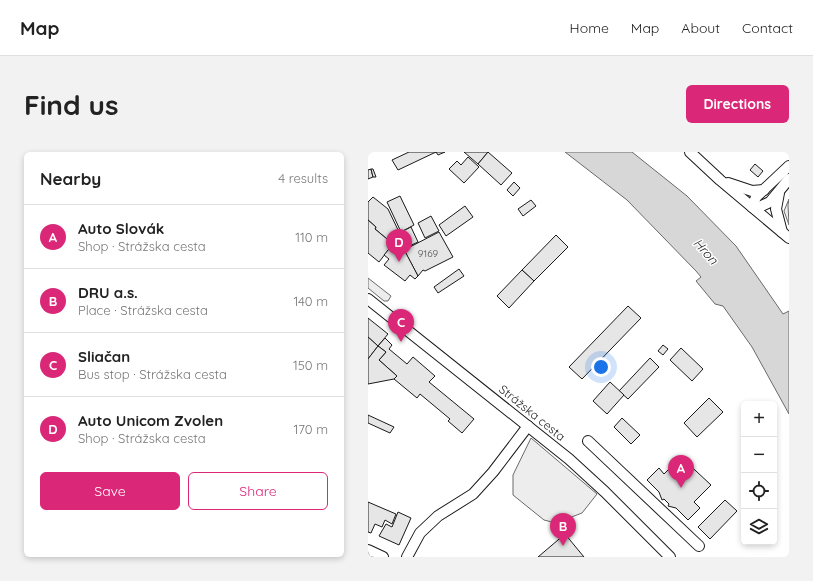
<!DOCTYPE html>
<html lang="en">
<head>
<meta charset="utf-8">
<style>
  :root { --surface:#fff; --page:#f2f2f2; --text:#222; --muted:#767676; --line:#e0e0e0; --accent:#db2777 }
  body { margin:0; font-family:Quicksand,sans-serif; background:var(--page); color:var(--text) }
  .controls { position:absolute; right:12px; bottom:12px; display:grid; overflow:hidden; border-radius:6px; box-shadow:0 2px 6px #0003 }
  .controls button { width:36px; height:36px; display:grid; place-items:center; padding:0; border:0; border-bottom:1px solid var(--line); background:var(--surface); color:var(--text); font:20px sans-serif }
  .you { position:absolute; left:233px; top:215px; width:14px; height:14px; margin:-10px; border:3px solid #fff; border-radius:50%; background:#1a73e8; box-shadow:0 0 0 6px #1a73e833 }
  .badge { display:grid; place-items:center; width:26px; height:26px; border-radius:50%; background:var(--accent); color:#fff; font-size:13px; font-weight:700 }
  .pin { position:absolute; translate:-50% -33px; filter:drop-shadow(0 1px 2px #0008) }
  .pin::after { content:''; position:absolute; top:21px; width:14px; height:12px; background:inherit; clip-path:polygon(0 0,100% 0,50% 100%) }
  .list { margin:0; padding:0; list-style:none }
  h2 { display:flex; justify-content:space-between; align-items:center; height:52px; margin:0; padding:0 16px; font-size:17px }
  h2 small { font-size:13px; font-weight:400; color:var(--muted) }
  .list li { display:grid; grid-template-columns:26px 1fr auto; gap:12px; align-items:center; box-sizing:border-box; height:64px; padding:0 16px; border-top:1px solid var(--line) }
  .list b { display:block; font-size:15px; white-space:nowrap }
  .list p { margin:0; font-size:13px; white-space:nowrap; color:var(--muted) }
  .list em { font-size:13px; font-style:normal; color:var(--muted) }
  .actions { display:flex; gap:8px; padding:12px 16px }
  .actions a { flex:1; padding:9px 0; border:1px solid var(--accent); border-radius:6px; text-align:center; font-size:14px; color:var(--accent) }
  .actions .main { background:var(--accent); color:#fff }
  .icon { flex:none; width:22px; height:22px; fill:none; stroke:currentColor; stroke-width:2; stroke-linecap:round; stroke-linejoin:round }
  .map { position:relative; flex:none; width:421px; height:405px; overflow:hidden; border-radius:6px }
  header { display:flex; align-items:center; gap:24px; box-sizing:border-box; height:56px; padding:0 20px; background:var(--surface); border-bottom:1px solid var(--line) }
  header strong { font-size:19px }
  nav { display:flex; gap:22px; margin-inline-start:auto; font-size:14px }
  .intro { display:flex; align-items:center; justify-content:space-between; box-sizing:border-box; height:96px; padding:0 24px }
  h1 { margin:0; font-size:28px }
  .button { padding:10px 18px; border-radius:6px; background:var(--accent); color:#fff; font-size:14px; font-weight:700 }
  main { display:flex; gap:24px; padding:0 24px }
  aside { flex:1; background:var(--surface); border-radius:6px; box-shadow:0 2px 6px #0003 }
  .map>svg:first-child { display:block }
  .built { fill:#ededed; stroke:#6a6a6a }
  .water { fill:#d7d7d7; stroke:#6a6a6a }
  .building { fill:#e6e6e6; stroke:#1a1a1a }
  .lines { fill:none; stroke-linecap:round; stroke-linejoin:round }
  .minor-casing { stroke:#1a1a1a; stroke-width:12 }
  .minor { stroke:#fff; stroke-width:10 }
  .labels { text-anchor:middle; stroke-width:3; stroke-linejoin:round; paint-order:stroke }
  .number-label { font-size:10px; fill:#4d4d4d }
  .street-label { font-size:12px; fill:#1a1a1a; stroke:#fff }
  .water-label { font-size:13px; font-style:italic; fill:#1a1a1a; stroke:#fff }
</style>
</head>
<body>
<header>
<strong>Map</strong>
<nav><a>Home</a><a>Map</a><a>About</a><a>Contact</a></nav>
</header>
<div class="intro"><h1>Find us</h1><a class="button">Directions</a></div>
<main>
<aside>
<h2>Nearby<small>4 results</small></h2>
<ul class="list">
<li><span class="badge">A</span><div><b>Auto Slovák</b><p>Shop · Strážska cesta</p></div><em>110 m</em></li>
<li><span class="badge">B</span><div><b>DRU a.s.</b><p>Place · Strážska cesta</p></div><em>140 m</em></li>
<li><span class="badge">C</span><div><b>Sliačan</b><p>Bus stop · Strážska cesta</p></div><em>150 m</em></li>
<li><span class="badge">D</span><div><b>Auto Unicom Zvolen</b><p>Shop · Strážska cesta</p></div><em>170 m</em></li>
</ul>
<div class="actions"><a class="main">Save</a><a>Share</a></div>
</aside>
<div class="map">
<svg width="421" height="405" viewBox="0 0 421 405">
  <rect width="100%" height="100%" fill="#fff"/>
  <g class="built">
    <polygon points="421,47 420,53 421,73 416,59"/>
    <polygon points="0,126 23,144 20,149 16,149 0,136"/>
    <polygon points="163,286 229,342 214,361 188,371 176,368 145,343 145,323"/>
  </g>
  <polygon class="water" points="197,0 264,0 319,44 368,94 415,162 421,159 421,262 384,195 355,154 347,152 328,129 333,125 328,119 259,48"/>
  <g class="building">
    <polygon points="41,0 77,0 70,3 68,0 30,18 24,8"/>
    <polygon points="96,0 120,0 110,12"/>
    <polygon points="120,0 144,21 133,33 110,12"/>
    <polygon points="100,5 111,15 96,31 81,17 89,9 93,13"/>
    <polygon points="387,12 395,19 390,25 382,18"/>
    <polygon points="3,17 5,25 0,27 0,18"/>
    <polygon points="3,17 5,17 8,25 5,25"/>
    <polygon points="146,30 152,36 145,44 139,38"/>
    <polygon points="32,44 46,73 33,80 19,50"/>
    <polygon points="5,45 20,57 31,80 28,81 30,86 25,92 7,77 8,75 0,68 0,50"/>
    <polygon points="163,48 168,54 155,64 150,57"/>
    <polygon points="97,54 105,65 78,84 71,73"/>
    <polygon points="63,64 71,79 57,86 50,71"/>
    <polygon points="0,68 8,75 7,77 25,92 11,110 0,101"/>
    <polygon points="43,75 50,90 37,96 29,82"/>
    <polygon points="71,80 85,105 57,119 55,118 50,124 36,98"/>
    <polygon points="188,83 200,95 166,129 154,118"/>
    <polygon points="30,86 50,124 47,127 42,123 37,129 16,113 21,107 16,103"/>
    <polygon points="91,117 96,124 70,141 66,135"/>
    <polygon points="154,118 166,129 141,156 129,144"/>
    <polygon points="260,154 273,166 214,227 201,215"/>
    <polygon points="0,166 20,182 10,194 0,185"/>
    <polygon points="0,185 10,194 0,207"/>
    <polygon points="17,186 24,193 21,197 39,212 45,205 67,224 61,230 106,267 94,281 80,269 82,267 52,242 49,246 26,227 29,224 11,208 18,200 10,194"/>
    <polygon points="295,193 300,197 295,203 290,199"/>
    <polygon points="10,194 18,200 11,208 29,224 26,227 0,232 0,207"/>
    <polygon points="313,196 335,217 324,229 302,208"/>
    <polygon points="282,206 291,215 260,247 251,239"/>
    <polygon points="242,230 256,243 239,262 225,249"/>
    <polygon points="341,246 355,260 329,285 316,271"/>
    <polygon points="0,263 26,275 22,281 0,271"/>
    <polygon points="254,266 272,283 263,292 246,275"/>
    <polygon points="313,305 343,333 326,350 332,356 320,368 308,356 300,354 301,352 296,347 294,348 291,340 279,328 291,316 296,322"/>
    <polygon points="357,348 369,359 342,387 330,375"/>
    <polygon points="0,350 28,362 24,372 17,368 14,375 7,372 3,381 0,380"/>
    <polygon points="30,360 43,366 31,393 11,384 18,372 24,375"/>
    <polygon points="197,382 216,405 170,405"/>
  </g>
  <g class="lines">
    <g class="minor-casing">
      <g id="minor">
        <polyline points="322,0 352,28 421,86"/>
        <polyline points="360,31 384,39 396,38"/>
        <polyline points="411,41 408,57 414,80"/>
        <polyline points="384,55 388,45 421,14"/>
        <polyline points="387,57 402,50 421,27"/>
        <polyline points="0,147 201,307 237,340 302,405"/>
        <polyline points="220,289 331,394"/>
        <polyline points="0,398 15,405"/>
        <polyline points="39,405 52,381 70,364 105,342 125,320 160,274"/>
      </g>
    </g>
    <use href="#minor" class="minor"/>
  </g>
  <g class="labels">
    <g class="number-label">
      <text x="60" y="105">9169</text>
    </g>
    <g class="street-label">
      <text transform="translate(164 261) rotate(39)" y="4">Strážska cesta</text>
    </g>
    <g class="water-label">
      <text transform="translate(338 99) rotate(48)" y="5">Hron</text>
    </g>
  </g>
</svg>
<div class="controls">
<button>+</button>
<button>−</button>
<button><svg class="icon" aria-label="locate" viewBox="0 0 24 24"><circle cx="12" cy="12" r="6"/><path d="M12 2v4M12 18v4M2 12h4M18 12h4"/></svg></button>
<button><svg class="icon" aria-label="layers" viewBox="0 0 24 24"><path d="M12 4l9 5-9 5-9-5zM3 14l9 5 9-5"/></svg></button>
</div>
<div class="you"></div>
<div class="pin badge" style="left:313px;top:336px">A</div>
<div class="pin badge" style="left:195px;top:394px">B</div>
<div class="pin badge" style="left:33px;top:190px">C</div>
<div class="pin badge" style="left:31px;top:110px">D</div>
</div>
</main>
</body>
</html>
